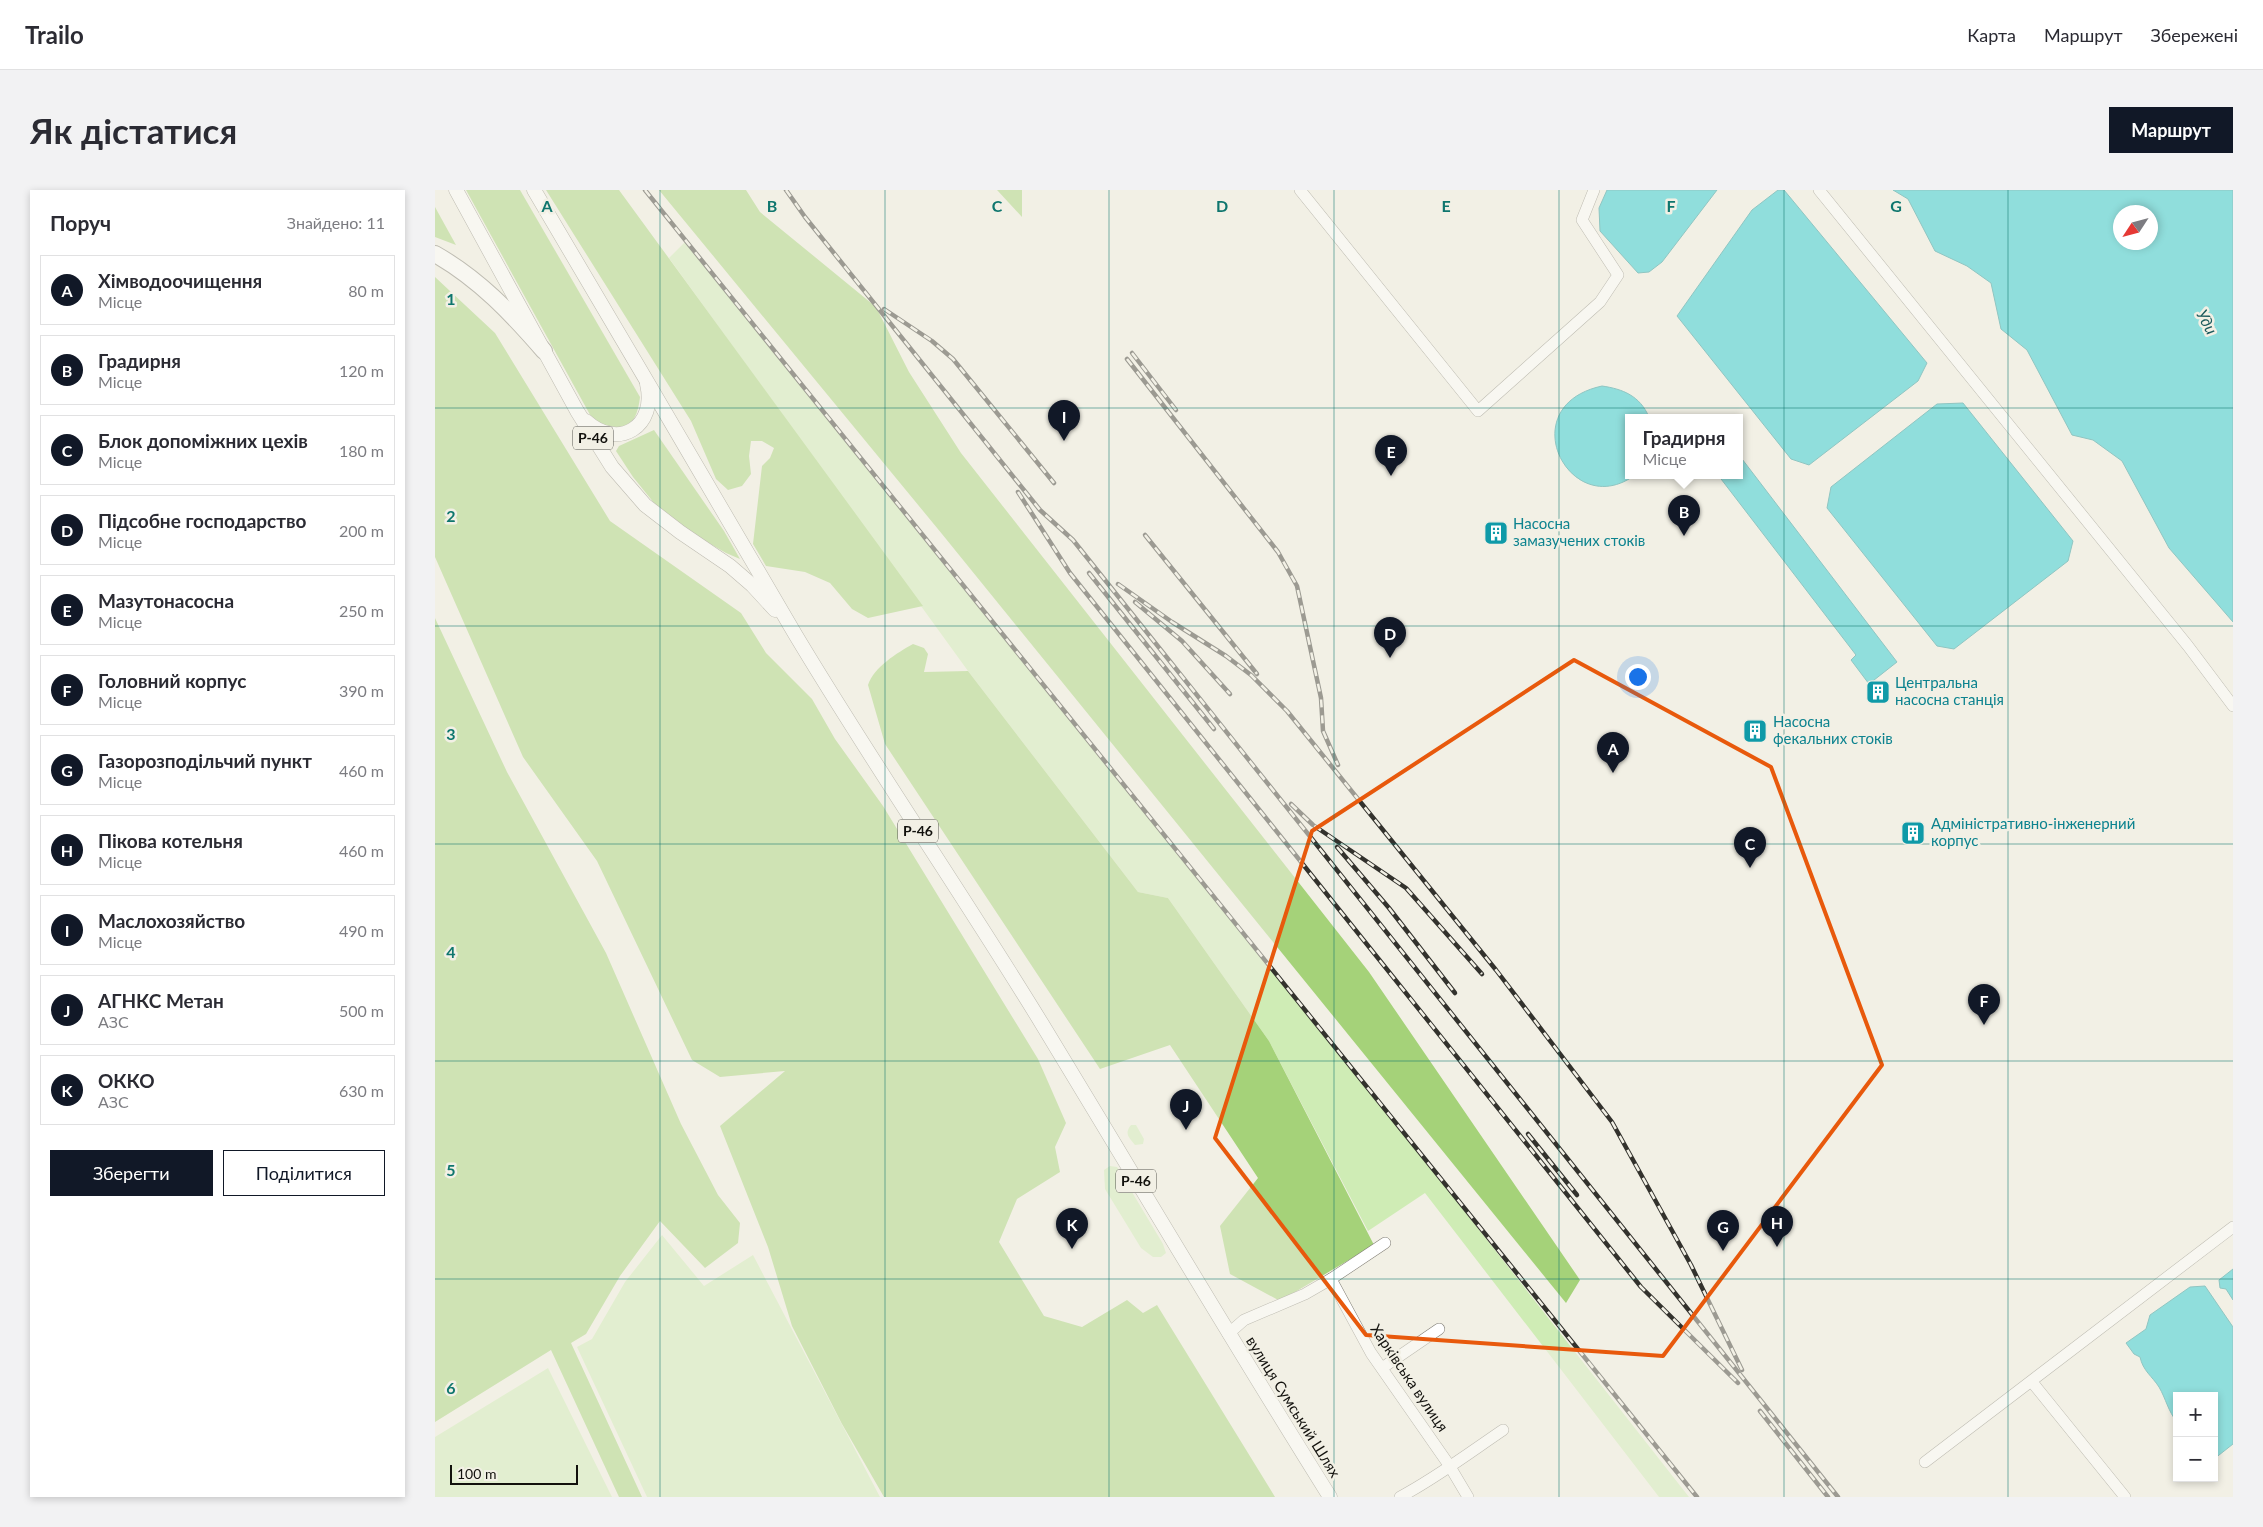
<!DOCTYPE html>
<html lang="uk">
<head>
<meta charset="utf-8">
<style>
  :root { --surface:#fff; --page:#f2f2f3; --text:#2b2b33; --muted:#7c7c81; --line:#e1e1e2; --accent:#111827 }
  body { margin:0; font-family:Lato,sans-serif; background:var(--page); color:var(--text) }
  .controls { position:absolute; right:15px; bottom:15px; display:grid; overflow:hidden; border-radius:0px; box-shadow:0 2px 8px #0003 }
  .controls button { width:45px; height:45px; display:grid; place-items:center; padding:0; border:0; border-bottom:1px solid var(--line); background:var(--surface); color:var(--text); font:25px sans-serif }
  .compass { position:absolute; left:1678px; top:15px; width:45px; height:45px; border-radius:50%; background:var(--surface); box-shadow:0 2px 8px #0003; rotate:234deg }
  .scale { position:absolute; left:15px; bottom:12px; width:128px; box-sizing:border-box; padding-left:5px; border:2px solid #12110d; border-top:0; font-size:14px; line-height:18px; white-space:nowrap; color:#12110d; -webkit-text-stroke:4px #f2f0e5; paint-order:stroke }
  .you { position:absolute; left:1202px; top:486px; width:18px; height:18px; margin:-12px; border:4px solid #fff; border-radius:50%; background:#1a73e8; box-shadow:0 0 0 8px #1a73e833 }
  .badge { display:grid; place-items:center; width:32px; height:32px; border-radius:50%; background:var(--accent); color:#fff; font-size:16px; font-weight:700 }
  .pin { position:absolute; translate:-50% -41px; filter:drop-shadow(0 1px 2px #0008) }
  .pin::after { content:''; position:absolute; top:26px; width:18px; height:15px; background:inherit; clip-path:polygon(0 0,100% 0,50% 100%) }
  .popup { position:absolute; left:1190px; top:224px; width:118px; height:65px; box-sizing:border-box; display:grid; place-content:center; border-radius:0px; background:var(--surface); filter:drop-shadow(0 1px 4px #0005); font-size:16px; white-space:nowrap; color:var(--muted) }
  .popup b { font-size:19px; color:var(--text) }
  .popup::after { content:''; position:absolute; left:50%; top:100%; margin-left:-10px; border:10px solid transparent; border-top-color:var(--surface) }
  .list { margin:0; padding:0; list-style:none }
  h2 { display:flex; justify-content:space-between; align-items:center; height:65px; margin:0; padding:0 20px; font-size:21px }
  h2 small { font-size:16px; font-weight:400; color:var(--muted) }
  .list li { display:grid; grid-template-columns:32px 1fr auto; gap:15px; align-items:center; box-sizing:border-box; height:70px; margin:0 10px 10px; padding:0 10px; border:1px solid var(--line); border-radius:0px }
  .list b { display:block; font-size:19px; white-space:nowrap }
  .list p { margin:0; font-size:16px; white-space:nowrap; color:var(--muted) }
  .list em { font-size:16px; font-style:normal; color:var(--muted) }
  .actions { display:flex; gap:10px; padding:15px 20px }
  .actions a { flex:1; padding:11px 0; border:1px solid var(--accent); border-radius:0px; text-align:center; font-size:18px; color:var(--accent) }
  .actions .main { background:var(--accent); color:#fff }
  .map { position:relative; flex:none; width:1798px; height:1307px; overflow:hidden; border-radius:0px }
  header { display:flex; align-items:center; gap:30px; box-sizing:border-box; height:70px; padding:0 25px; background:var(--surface); border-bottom:1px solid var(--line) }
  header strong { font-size:24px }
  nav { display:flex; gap:28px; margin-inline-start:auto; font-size:18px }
  .intro { display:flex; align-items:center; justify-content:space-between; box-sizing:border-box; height:120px; padding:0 30px }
  h1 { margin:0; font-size:35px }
  .button { padding:12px 22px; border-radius:0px; background:var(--accent); color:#fff; font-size:18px; font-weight:700 }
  main { display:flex; gap:30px; padding:0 30px }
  aside { flex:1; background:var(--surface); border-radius:0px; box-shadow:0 2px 8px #0003 }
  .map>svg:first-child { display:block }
  .green { fill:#cfecb5 }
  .forest { fill:#a5d279 }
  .water { fill:#1ac8d1; stroke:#189196; fill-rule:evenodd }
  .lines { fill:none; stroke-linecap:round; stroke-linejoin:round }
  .minor-casing { stroke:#7f7c73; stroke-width:12 }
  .major-casing { stroke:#7f7c73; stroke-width:15 }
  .highway-casing { stroke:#7f7c73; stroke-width:18 }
  .minor { stroke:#fff; stroke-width:11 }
  .major { stroke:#fff; stroke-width:14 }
  .highway { stroke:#fff; stroke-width:16 }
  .rail-casing { stroke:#33322d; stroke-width:4.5 }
  .rail { stroke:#f2f0e5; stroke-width:2.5; stroke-dasharray:8; stroke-linecap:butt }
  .marked { fill:none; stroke:#e8590c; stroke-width:4; stroke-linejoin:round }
  .grid { fill:none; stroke:#0f766e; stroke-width:1; stroke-opacity:0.55 }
  .labels { text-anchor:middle; stroke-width:5; stroke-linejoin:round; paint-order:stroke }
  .shield { fill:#f2f0e5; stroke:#55544e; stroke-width:1 }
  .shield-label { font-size:14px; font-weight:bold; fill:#12110d }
  .culture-label { font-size:15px; fill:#0d838f; stroke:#f2f0e5; text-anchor:start }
  .street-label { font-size:15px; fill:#12110d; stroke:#f2f0e5 }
  .water-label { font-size:16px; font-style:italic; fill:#1b5a5d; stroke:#f2f0e5 }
  .grid-label { font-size:16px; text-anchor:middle; font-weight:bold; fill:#0f766e; stroke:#f2f0e5; stroke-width:5; stroke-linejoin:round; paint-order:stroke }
</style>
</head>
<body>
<header>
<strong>Trailo</strong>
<nav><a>Карта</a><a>Маршрут</a><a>Збережені</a></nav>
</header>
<div class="intro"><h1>Як дістатися</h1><a class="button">Маршрут</a></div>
<main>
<aside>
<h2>Поруч<small>Знайдено: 11</small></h2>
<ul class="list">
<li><span class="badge">A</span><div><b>Хімводоочищення</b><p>Місце</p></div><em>80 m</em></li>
<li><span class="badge">B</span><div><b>Градирня</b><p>Місце</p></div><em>120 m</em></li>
<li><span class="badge">C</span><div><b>Блок допоміжних цехів</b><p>Місце</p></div><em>180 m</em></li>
<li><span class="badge">D</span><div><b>Підсобне господарство</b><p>Місце</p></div><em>200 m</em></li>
<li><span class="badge">E</span><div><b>Мазутонасосна</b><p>Місце</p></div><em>250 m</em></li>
<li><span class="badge">F</span><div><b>Головний корпус</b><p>Місце</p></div><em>390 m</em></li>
<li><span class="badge">G</span><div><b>Газорозподільчий пункт</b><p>Місце</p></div><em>460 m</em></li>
<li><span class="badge">H</span><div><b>Пікова котельня</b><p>Місце</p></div><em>460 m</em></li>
<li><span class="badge">I</span><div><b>Маслохозяйство</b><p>Місце</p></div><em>490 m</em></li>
<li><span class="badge">J</span><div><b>АГНКС Метан</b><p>АЗС</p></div><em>500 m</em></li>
<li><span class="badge">K</span><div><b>ОККО</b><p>АЗС</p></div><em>630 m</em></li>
</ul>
<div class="actions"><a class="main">Зберегти</a><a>Поділитися</a></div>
</aside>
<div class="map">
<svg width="1798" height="1307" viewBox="0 0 1798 1307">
  <rect width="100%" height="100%" fill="#f2f0e5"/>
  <g class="green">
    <polygon points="251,51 950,920 1254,1307 1224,1307 990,1003 933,1041 834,851 733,708 703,702 533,481 234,68"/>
    <path d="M696 935H701L709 949 708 954 700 955C694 947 689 944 696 935Z"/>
    <polygon points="675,976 682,977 728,1054 731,1063 726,1067 718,1067 706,1058 670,999 669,980"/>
    <polygon points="227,1045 269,1096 318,1065 445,1307 212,1307 142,1157 157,1149 190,1092"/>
    <polygon points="113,1178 177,1307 0,1307 0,1247"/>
  </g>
  <g class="forest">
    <path d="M31 0H85L205 207C203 224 199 233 185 242L159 232Z"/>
    <polygon points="111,0 184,0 488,416 433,428 417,419 395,393 370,382 331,376 318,354 327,276 335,268 339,258 327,251 316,251 314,266 316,284 307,296 293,300 281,289 256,231"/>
    <polygon points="224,0 311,0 325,22 441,117 474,182 526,263 934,782 1145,1090 1131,1113 507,344"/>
    <polygon points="562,0 587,0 587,27"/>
    <polygon points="0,17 21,55 0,47"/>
    <polygon points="0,87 60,143 175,331 306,423 331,463 377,509 400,549 448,616 603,869 631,933 620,957 625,982 582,1009 564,1052 609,1126 647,1137 692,1110 708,1123 722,1115 840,1307 449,1307 407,1234 357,1136 333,1057 285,936 350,881 285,887 257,870 162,671 88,567 0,367"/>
    <polygon points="219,240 289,341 305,369 291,363 232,329 198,287 181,261 184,256"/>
    <polygon points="0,428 72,582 171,763 246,934 283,1005 305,1033 303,1053 270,1078 225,1031 185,1086 151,1144 136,1153 207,1307 184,1307 116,1160 0,1232"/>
    <path d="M478 454 489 458 493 464 489 482 533 481 703 702 733 708 834 851 939 1055 845 1111 795 1084 785 1036 823 988 735 855 665 879 450 554 433 495C439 477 462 463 478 454Z"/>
  </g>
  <g class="water">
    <polygon points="1172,0 1282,0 1227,72 1214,82 1203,83 1165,41 1164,18"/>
    <polygon points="1343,0 1349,0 1492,173 1483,191 1374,275 1356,269 1242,126 1317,20"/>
    <path d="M1458 0H1798V432L1734 358 1687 271 1658 250 1637 245 1592 160 1566 139 1556 93 1532 76 1500 61 1473 9ZM1686 22H1716V52H1686Z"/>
    <path d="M1167 196C1188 199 1205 206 1214 227H1194V285H1200C1135 333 1075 216 1167 196Z"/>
    <polygon points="1528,213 1638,351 1633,371 1519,459 1502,456 1392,318 1396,297 1502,214"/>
    <polygon points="1304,265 1462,472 1434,494 1416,470 1421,465 1283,285 1304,285"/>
    <polygon points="1798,1079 1798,1110 1791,1099 1785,1098 1784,1090"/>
    <path d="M1770 1096 1798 1137V1254L1779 1269V1206H1742V1232C1733 1221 1731 1209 1724 1197 1717 1186 1708 1181 1705 1167L1699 1164 1691 1153 1711 1139 1715 1125 1755 1097Z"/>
  </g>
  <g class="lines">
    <g class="minor-casing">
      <g id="minor">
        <polyline points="865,0 1043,221 1165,112 1183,85 1147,30 1159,0"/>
        <polyline points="1384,0 1753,456 1798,516"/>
        <polyline points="950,1053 896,1089 936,1163 1014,1275 1033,1307"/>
        <polyline points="793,1144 809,1130 870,1104 896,1089"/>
        <polyline points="947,1178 1004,1139"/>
        <polyline points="1597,1192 1690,1307"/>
        <polyline points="1490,1272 1798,1037"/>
        <path d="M965 1307C1001 1288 1034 1263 1068 1240"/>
      </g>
    </g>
    <g class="major-casing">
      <g id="major">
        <polyline points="21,0 142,221 177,277 210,315 245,342 295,376 317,395 340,420"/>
        <path d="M99 0C187 147 273 297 360 444 439 576 527 703 607 834 703 992 797 1151 895 1307"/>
        <path d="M151 231C184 261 222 236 212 194"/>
      </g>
    </g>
    <g class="highway-casing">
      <path id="highway" d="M0 64C44 89 76 123 109 161"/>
    </g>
    <use href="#minor" class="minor"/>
    <use href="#major" class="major"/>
    <use href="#highway" class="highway"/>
    <g class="rail-casing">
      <g id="rail">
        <polyline points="210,0 1262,1307"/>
        <polyline points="351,0 370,27 605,320 638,350 1403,1307"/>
        <polyline points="449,119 497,151 518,169 619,293"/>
        <polyline points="697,163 741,220"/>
        <polyline points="692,169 843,362 862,396 886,508 888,541 903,575"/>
        <polyline points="583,302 635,383 1206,1097 1303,1193"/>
        <polyline points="710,345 822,484"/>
        <polyline points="654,383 779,539"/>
        <polyline points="683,394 737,432 791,466 816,485 852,521 1061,780 1177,932 1256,1075 1307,1180"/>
        <polyline points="700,412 747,451 795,504"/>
        <polyline points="856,614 878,635 971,698 1047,784"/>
        <polyline points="902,657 954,718 1020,803"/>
        <polyline points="1093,944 1142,1005"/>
        <polyline points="1325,1221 1393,1307"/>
      </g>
    </g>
    <use href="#rail" class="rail"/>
  </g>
  <path d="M0 0H1798V1307H0ZM1139 470 1336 577 1447 875 1228 1166 931 1145 780 948 877 641Z" fill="#f2f0e5" fill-opacity=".55" fill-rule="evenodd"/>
  <path class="marked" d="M1139 470 1336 577 1447 875 1228 1166 931 1145 780 948 877 641Z"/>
  <path class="grid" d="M225 0V1307M450 0V1307M674 0V1307M899 0V1307M1124 0V1307M1349 0V1307M1573 0V1307M0 218H1798M0 436H1798M0 654H1798M0 871H1798M0 1089H1798"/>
  <defs>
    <g id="building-square" transform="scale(1.25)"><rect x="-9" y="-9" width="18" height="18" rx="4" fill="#0f9aa8" stroke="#f2f0e5"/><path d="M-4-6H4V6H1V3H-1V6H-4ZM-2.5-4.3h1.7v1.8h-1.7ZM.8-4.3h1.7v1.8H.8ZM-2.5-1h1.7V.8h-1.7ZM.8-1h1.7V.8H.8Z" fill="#fff"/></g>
  </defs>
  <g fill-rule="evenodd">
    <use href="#building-square" x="1061" y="343"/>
    <use href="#building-square" x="1443" y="502"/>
    <use href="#building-square" x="1320" y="541"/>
    <use href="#building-square" x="1478" y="643"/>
  </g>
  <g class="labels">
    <g class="shield">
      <rect x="138" y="236.5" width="40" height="23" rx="4"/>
      <rect x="463" y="629.5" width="40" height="23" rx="4"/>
      <rect x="681" y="979.5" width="40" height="23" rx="4"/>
    </g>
    <g class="shield-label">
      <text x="158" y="253">Р-46</text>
      <text x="483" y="646">Р-46</text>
      <text x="701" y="996">Р-46</text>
    </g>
    <g class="culture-label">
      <text x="1078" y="339">Насосна<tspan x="1078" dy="17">замазучених стоків</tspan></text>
      <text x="1460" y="498">Центральна<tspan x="1460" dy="17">насосна станція</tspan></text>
      <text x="1338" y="537">Насосна<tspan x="1338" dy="17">фекальних стоків</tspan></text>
      <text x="1496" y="639">Адміністративно-інженерний<tspan x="1496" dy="17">корпус</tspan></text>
    </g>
    <g class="street-label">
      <text transform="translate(974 1188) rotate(56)" y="5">Харківська вулиця</text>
      <text transform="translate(858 1217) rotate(58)" y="5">вулиця Сумський Шлях</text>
    </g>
    <g class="water-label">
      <text transform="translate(1772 132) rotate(62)" y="6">Уди</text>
    </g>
  </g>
  <g class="grid-label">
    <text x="112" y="22">A</text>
    <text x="337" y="22">B</text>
    <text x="562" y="22">C</text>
    <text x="787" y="22">D</text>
    <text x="1011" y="22">E</text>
    <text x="1236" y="22">F</text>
    <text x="1461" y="22">G</text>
    <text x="16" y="115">1</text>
    <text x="16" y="332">2</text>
    <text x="16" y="550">3</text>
    <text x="16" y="768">4</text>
    <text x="16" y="986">5</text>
    <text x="16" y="1204">6</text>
  </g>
</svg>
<div class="controls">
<button>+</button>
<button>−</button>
</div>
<svg class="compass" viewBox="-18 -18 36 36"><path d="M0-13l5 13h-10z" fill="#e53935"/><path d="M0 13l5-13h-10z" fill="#7c7c81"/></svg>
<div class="scale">100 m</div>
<div class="you"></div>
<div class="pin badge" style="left:1178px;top:583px">A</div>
<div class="pin badge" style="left:1249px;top:346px">B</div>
<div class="popup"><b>Градирня</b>Місце</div>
<div class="pin badge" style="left:1315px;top:678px">C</div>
<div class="pin badge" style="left:955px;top:468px">D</div>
<div class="pin badge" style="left:956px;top:286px">E</div>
<div class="pin badge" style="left:1549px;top:835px">F</div>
<div class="pin badge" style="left:1288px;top:1061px">G</div>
<div class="pin badge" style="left:1342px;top:1057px">H</div>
<div class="pin badge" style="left:629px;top:251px">I</div>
<div class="pin badge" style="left:751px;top:940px">J</div>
<div class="pin badge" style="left:637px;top:1059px">K</div>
</div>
</main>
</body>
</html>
